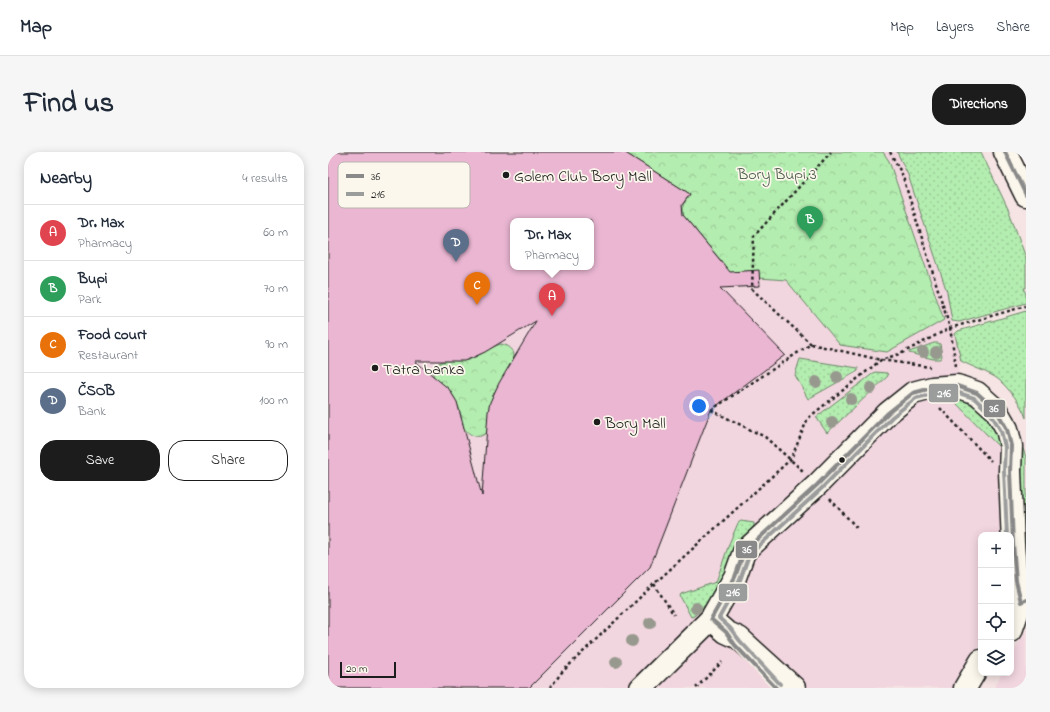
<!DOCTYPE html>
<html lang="en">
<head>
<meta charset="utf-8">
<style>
  :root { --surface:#fff; --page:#f6f6f7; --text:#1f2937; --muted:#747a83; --line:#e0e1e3; --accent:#1c1c1c }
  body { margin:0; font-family:"Indie Flower",sans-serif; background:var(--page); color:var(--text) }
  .controls { position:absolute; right:12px; bottom:12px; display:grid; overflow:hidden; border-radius:8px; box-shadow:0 2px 10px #0003 }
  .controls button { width:36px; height:36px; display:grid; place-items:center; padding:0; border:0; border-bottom:1px solid var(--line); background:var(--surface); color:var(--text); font:20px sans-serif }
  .scale { position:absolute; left:12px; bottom:10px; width:56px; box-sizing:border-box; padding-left:4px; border:2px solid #1c1c1c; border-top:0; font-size:11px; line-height:14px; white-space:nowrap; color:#1c1c1c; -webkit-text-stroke:3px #fbf7ec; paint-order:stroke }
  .you { position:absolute; left:371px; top:254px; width:14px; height:14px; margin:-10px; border:3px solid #fff; border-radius:50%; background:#1a73e8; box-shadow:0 0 0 6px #1a73e833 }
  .badge { display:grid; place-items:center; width:26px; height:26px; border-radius:50%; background:var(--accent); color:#fff; font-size:13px; font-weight:700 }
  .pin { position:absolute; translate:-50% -33px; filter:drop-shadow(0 1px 2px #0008) }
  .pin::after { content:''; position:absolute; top:21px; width:14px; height:12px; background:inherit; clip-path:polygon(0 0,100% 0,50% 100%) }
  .popup { position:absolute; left:182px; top:66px; width:84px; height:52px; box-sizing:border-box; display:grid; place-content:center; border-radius:8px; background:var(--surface); filter:drop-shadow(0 1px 3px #0005); font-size:13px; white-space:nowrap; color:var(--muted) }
  .popup b { font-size:15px; color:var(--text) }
  .popup::after { content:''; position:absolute; left:50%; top:100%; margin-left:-8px; border:8px solid transparent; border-top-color:var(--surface) }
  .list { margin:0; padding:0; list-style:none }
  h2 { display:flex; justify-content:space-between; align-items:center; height:52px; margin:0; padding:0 16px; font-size:17px }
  h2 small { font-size:13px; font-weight:400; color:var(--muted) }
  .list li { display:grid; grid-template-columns:26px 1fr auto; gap:12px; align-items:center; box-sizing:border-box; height:56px; padding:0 16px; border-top:1px solid var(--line) }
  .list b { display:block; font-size:15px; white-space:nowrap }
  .list p { margin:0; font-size:13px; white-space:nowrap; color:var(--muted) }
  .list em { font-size:13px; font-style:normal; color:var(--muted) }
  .actions { display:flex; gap:8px; padding:12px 16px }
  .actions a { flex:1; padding:9px 0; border:1px solid var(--accent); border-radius:16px; text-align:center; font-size:14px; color:var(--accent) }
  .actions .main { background:var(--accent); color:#fff }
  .icon { flex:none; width:22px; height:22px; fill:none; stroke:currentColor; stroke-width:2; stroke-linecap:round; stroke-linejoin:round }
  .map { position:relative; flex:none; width:698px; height:536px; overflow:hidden; border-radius:16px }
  header { display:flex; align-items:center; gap:24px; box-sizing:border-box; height:56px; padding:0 20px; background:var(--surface); border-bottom:1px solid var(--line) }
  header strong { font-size:19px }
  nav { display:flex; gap:22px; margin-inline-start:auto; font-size:14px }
  .intro { display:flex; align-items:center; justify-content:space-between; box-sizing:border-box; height:96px; padding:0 24px }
  h1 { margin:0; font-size:28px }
  .button { padding:10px 18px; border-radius:16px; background:var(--accent); color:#fff; font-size:14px; font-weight:700 }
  main { display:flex; gap:24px; padding:0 24px }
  aside { flex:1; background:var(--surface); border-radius:16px; box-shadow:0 2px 10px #0003 }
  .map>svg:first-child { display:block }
  .built { fill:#f2d6df; fill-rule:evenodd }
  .grass { fill:url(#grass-dots); stroke:#688466 }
  .park { fill:url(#park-crowns); stroke:#688466 }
  .building { fill:#eab6d2; stroke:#1c1c1c; fill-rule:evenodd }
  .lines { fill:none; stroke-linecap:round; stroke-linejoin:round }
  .minor-casing { stroke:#1c1c1c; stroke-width:25 }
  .major-casing { stroke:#1c1c1c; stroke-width:25 }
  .path { stroke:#1c1c1c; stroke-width:2.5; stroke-dasharray:3 3; stroke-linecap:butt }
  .minor { stroke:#fbf7ec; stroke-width:22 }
  .major { stroke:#fbf7ec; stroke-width:22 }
  .bus-1-casing { stroke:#fbf7ec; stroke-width:7 }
  .bus-2-casing { stroke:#fbf7ec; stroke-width:7 }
  .bus-1 { stroke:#898989; stroke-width:4 }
  .bus-2 { stroke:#9b9c9c; stroke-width:4 }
  .tree { fill:#97998e }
  .poi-dot { fill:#1c1c1c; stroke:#fbf7ec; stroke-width:1.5 }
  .labels { text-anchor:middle; stroke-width:3.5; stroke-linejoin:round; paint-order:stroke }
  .park-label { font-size:16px; fill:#4a5b48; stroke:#fbf7ec }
  .poi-label { font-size:16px; fill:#1c1c1c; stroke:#fbf7ec; text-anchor:start }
  .key { fill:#fbf7ec; stroke:#b8b5ae; stroke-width:1 }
  .key-label { font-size:11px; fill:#1c1c1c }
  .line-badge { stroke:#fbf7ec; stroke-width:1.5 }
  .badge-label { font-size:11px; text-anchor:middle; font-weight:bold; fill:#fff }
</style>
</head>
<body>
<header>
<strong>Map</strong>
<nav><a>Map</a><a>Layers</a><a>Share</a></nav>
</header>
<div class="intro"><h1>Find us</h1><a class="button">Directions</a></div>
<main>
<aside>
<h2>Nearby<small>4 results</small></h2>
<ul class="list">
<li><span class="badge" style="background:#e0444e">A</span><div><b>Dr. Max</b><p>Pharmacy</p></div><em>60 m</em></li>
<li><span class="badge" style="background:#2e9e5b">B</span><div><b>Bupi</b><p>Park</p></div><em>70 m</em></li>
<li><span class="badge" style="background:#e8710a">C</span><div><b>Food court</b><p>Restaurant</p></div><em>90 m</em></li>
<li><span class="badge" style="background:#5c6f8a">D</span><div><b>ČSOB</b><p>Bank</p></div><em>100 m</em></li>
</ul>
<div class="actions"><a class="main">Save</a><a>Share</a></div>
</aside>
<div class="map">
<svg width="698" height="536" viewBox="0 0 698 536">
  <defs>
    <pattern id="grass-dots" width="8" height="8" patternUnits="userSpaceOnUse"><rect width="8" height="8" fill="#b4edb0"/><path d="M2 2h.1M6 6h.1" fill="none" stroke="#9acb97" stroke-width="1.8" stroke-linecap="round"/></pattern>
    <pattern id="park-crowns" width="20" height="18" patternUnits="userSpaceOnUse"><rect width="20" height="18" fill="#b4edb0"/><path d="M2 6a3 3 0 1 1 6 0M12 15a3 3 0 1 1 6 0" fill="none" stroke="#9acb97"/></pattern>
  </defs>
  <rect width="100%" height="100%" fill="#f6e4e4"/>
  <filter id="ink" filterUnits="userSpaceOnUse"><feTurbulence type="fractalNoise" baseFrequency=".025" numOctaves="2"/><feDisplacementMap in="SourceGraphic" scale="8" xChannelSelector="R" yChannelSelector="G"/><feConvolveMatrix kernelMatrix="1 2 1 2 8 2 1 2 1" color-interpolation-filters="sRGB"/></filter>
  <g filter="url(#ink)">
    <g class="built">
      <path d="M0 0H569L580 23 619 140 633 209 624 245 638 249 651 258 657 263 672 288 675 383H653V490L626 536H0ZM185 69H263V115H185Z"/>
      <polygon points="698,479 698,536 666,536 674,521 683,521 683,505"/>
    </g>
    <g class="grass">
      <polygon points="569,0 653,0 681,59 698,106 698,136 696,136 698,143 698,151 631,170 624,169 619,140 580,23"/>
      <path d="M698 159V266C693 251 681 237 670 227 662 221 642 214 633 209L627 182 630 179Z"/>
      <polygon points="606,191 610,191 612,192 614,204 612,207 605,207 581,201 581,200"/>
      <polygon points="472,207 530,216 530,219 480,247 467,223"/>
      <polygon points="547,220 559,221 560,224 499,281 488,265"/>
      <path d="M624 245C643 249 662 263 670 281 672 286 672 292 674 297L672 296 625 248Z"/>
      <polygon points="694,294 698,305 698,414 693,402 691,296"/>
      <polygon points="413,369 426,371 426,374 409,391 388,442 366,464 363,465 352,444 353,442 388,430 401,392 410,371"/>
    </g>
    <g class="park">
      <polygon points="296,0 555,0 561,9 616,168 559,200 512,193 458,128 405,124 394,117 395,111 355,63 355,53 362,42"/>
      <path d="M173 192C180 193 186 197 186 204 186 212 175 225 171 232 168 237 165 243 163 249 159 260 161 270 159 280 152 288 141 284 136 276 133 263 130 247 120 237 116 232 106 229 105 222 104 217 108 212 113 210 121 207 131 210 140 208 152 204 162 195 173 192Z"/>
    </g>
    <path class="building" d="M0 0H296L362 42 354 53 355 63 402 120 431 118 432 134 392 136 457 203 383 258 322 415 201 536H0ZM185 69H263V115H185ZM208 169 171 231 162 250 160 260 154 344 129 250 121 237 87 209H136L144 206 157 200Z"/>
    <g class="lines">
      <g class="minor-casing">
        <g id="minor">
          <polyline points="383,467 398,480 411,486 466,536"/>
          <polyline points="313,536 383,467 407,425 416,400 489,333 560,261 585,241 604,236 629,234 649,241 668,258 679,277 683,294 682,319 685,392 688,429 693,450 683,479"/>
          <polyline points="637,536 653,509"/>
        </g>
      </g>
      <g class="major-casing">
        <polyline id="major" points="677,0 698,43"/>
      </g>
      <g class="path">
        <polyline points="562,0 574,22 622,176 628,214"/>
        <polyline points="483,192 424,137 426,84 503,0"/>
        <polyline points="612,256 663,309"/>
        <polyline points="383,258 483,192 553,208 602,215"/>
        <polyline points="383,258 437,285 475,319"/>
        <polyline points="502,347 529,376"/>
        <polyline points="326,432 346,463"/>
        <polyline points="222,536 234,520 326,432 463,307 480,266 553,208 574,201 622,176 698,154"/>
        <polyline points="368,536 394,510"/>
      </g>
      <use href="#minor" class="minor"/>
      <use href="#major" class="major"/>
      <g class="bus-1-casing">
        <g id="bus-1">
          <polyline points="677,0 698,43"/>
          <polyline points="448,536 407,493 398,480 383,467 407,425 416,400 489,333 560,261 585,241 604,236 629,234 649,241 668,258 679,277 683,294 682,319 685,392 688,429 693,450 698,448"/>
        </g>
      </g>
      <g class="bus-2-casing">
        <polyline id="bus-2" points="452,532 412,489 402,476 391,466 412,428 421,403 493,337 564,265 588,246 605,242 628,240 646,246 663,262 673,279 677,295 676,319 679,383"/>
      </g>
      <use href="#bus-1" class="bus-1"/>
      <use href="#bus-2" class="bus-2"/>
    </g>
    <g class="tree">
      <circle cx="595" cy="200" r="6"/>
      <circle cx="608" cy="200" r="6"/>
      <circle cx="509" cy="225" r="6"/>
      <circle cx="488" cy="230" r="6"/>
      <circle cx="543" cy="236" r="6"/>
      <circle cx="523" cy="247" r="6"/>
      <circle cx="504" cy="270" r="6"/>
      <circle cx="368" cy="456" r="6"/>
      <circle cx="322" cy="471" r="6"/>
      <circle cx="304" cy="489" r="6"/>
      <circle cx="288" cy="510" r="6"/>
    </g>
  </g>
  <g class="poi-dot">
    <circle cx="178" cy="23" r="4"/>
    <circle cx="47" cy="216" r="4"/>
    <circle cx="269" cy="270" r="4"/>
    <circle cx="514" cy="308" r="3.5"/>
  </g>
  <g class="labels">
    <g class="park-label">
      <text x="449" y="27">Bory Bupi 3</text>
    </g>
    <g class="poi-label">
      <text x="186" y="29">Golem Club Bory Mall</text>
      <text x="55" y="222">Tatra banka</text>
      <text x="277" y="276">Bory Mall</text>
    </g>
  </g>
  <rect x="10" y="10" width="132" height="46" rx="6" class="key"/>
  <rect x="18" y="22" width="18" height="4" fill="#898989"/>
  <rect x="18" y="40" width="18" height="4" fill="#9b9c9c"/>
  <g class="key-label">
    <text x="43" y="28">36</text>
    <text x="43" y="46">216</text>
  </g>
  <g class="line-badge">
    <rect x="600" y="231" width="31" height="20" rx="4" fill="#9b9c9c"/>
    <rect x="655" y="247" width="23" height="19" rx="4" fill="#898989"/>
    <rect x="407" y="388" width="23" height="19" rx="4" fill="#898989"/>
    <rect x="390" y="431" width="30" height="19" rx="4" fill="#9b9c9c"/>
  </g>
  <g class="badge-label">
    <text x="616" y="245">216</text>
    <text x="666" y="260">36</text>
    <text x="419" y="401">36</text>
    <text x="405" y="444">216</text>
  </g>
</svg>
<div class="controls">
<button>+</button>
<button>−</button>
<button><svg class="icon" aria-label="locate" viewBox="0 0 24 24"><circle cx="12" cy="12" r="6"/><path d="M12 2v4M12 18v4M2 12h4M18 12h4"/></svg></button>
<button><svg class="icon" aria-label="layers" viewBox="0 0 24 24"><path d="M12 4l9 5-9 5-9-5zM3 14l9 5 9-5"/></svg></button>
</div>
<div class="scale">20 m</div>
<div class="you"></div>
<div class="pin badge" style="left:224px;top:164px;background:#e0444e">A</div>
<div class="popup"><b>Dr. Max</b>Pharmacy</div>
<div class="pin badge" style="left:482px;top:87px;background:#2e9e5b">B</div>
<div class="pin badge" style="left:149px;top:153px;background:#e8710a">C</div>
<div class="pin badge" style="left:128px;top:110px;background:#5c6f8a">D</div>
</div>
</main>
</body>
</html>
